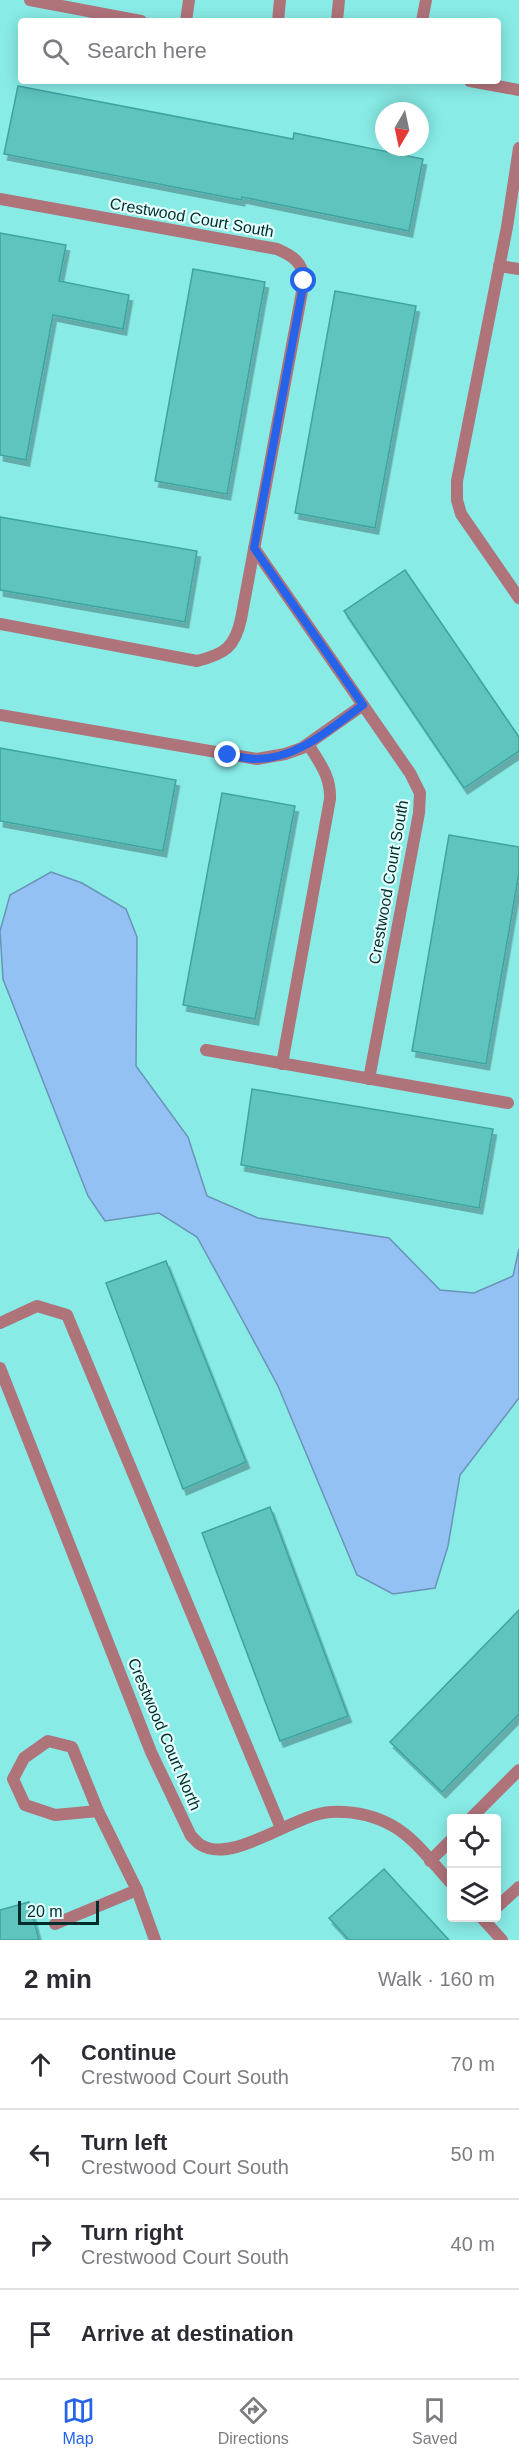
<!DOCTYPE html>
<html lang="en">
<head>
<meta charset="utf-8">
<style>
  :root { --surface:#fff; --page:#f2f2f3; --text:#2b2b33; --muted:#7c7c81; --line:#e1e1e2; --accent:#2563eb }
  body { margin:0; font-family:Arial,sans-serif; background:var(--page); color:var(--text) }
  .controls { position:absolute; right:18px; bottom:18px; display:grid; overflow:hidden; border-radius:6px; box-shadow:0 3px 15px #0003 }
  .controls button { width:54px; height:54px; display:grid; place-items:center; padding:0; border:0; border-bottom:2px solid var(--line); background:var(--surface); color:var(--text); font:30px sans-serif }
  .compass { position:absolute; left:375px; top:102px; width:54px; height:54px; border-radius:50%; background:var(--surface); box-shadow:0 3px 15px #0003; rotate:189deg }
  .scale { position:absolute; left:18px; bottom:15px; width:81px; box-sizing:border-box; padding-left:6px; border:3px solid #002c2b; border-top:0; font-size:16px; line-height:21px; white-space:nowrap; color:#002c2b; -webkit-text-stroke:4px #e3fefc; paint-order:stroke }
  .stop { position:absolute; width:18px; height:18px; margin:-14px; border:4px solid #2563eb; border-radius:50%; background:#fff }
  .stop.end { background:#2563eb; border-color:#fff; box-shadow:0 2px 6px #0008 }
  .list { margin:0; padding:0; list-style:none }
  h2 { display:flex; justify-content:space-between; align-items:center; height:78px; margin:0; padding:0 24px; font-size:26px }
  h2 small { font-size:20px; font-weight:400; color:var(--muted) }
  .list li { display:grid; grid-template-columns:39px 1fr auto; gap:18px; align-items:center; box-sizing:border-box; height:90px; padding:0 24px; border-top:2px solid var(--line) }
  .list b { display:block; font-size:22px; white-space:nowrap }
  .list p { margin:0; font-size:20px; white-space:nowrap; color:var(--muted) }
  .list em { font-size:20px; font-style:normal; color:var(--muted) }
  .icon { flex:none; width:33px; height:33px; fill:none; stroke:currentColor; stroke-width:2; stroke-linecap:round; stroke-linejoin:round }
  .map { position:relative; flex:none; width:519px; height:1940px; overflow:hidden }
  .search { position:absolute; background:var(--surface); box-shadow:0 3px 15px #0003; left:18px; right:18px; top:18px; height:66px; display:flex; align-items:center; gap:15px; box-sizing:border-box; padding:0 21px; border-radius:6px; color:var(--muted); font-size:22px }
  .sheet { height:438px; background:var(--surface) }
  nav { display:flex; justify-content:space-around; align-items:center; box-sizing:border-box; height:84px; border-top:2px solid var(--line); background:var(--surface); font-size:16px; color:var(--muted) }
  nav a { display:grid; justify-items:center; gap:3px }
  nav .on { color:var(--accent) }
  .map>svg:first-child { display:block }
  .water { fill:#94c1f3; stroke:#6894b7; stroke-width:1.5 }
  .building { fill:#5fc3be; stroke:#3da4a0; stroke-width:1.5; filter:url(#shadow) }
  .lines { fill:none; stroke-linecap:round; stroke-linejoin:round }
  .service { stroke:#af737a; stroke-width:12 }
  .minor { stroke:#af737a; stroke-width:12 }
  .route { stroke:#2563eb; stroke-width:8 }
  .labels { text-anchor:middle; stroke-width:4.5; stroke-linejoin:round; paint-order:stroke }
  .street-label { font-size:16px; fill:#002c2b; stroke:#e3fefc }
</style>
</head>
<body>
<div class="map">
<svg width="519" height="1940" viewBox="0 0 519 1940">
  <defs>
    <filter id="shadow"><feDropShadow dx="3.5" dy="6" stdDeviation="0" flood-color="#0004"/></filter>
  </defs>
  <rect width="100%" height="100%" fill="#88ebe6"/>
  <polygon class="water" points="51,872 82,883 126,909 137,937 136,1066 188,1137 207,1196 258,1218 389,1238 440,1290 474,1293 513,1276 519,1249 519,1398 460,1475 448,1546 435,1588 393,1594 357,1575 278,1386 236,1308 197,1237 159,1213 105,1221 88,1196 3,979 0,931 10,895"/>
  <g class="building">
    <polygon points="18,86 293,139 294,133 423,159 409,231 242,197 241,200 4,154"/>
    <polygon points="0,233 66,245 59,281 129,295 123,329 53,315 26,460 0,455"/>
    <polygon points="193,269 265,282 227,494 155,481"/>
    <polygon points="335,291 416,306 375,528 295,513"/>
    <polygon points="0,517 197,551 185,622 0,590"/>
    <polygon points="405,570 519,737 519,751 464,788 344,611"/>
    <polygon points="0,748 176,780 163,851 0,821"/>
    <polygon points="222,793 295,806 255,1019 183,1005"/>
    <polygon points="449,835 519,847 519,873 486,1064 412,1051"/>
    <polygon points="252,1089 493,1129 479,1208 241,1165"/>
    <polygon points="166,1261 246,1462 183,1489 106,1283"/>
    <polygon points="270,1507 348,1716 280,1741 202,1533"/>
    <polygon points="519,1610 519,1714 442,1792 390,1742"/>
    <polygon points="384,1869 449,1940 349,1940 329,1918"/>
    <polygon points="29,1902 39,1940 0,1940 0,1910"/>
  </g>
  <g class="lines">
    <g class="service">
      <polyline points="30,0 141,21"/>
      <polyline points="186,21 189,0"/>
      <polyline points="278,21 280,0"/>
      <polyline points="337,21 339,0"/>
      <polyline points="422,21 426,0"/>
      <polyline points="470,81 519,90"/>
      <polyline points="519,148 507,227 457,481 457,500 461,514 519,598"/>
      <polyline points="499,266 519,269"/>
      <polyline points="0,1323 37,1306 67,1315 281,1828"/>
      <polyline points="98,1811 72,1747 48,1741 24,1758 13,1779 25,1805 55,1815 98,1811 137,1890"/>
      <polyline points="471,1818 519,1770"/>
      <polyline points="430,1861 452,1839"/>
      <polyline points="496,1908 519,1887"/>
      <polyline points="55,1924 137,1890 155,1940"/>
    </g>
    <g class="minor">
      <path d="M0 199 277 249C293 256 303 262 304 281L241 619C235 647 225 654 197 661L0 624"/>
      <polyline points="254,548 410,773 420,793 419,813 369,1079"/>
      <polyline points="0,715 257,759 285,754 302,748 363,705"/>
      <polyline points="206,1050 508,1103"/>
      <path d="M282 1064 330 799C331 776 319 762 308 744"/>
      <path d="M0 1368 151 1752 191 1836C194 1838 197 1843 201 1845 233 1865 296 1813 331 1812 353 1811 375 1816 393 1826 416 1839 434 1865 452 1884"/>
      <polyline points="482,1918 502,1940"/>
    </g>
  </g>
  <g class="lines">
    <path class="route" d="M228 755C237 756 247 759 256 759 298 759 331 728 363 705L254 548 304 281"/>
  </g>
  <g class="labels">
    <g class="street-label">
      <text transform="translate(192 217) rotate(10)" y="6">Crestwood Court South</text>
      <text transform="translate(388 882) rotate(-80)" y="6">Crestwood Court South</text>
      <text transform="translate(165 1734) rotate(67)" y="6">Crestwood Court North</text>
    </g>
  </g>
</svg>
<div class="controls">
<button><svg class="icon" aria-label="locate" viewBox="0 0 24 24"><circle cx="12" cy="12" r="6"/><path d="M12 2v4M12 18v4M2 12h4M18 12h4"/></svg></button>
<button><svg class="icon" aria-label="layers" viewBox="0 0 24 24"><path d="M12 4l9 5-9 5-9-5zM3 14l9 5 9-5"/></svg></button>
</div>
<svg class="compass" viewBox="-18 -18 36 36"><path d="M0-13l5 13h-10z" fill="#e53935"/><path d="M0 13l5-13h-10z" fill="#7c7c81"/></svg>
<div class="scale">20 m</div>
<div class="stop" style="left:304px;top:281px"></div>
<div class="stop end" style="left:228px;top:755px"></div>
<div class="search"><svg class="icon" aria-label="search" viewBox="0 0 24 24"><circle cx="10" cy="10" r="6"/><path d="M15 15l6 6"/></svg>Search here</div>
</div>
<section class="sheet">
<h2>2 min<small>Walk · 160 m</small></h2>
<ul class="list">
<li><svg class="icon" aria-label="ahead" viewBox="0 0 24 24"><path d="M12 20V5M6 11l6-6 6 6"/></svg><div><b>Continue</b><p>Crestwood Court South</p></div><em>70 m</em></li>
<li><svg class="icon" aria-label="left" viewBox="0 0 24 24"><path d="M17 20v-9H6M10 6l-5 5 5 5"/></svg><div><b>Turn left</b><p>Crestwood Court South</p></div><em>50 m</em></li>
<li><svg class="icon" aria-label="right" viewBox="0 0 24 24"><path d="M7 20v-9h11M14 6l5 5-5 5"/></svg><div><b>Turn right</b><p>Crestwood Court South</p></div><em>40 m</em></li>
<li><svg class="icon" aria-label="arrive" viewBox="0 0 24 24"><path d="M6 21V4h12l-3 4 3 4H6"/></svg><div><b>Arrive at destination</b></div></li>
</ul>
</section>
<nav>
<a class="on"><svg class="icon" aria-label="map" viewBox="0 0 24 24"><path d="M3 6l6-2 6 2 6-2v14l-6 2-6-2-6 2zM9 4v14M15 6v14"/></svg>Map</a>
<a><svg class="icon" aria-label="directions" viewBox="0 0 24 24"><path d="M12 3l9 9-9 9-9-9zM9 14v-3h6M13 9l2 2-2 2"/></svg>Directions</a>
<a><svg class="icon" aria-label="saved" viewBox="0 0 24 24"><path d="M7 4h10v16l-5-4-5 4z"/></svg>Saved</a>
</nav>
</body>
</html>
